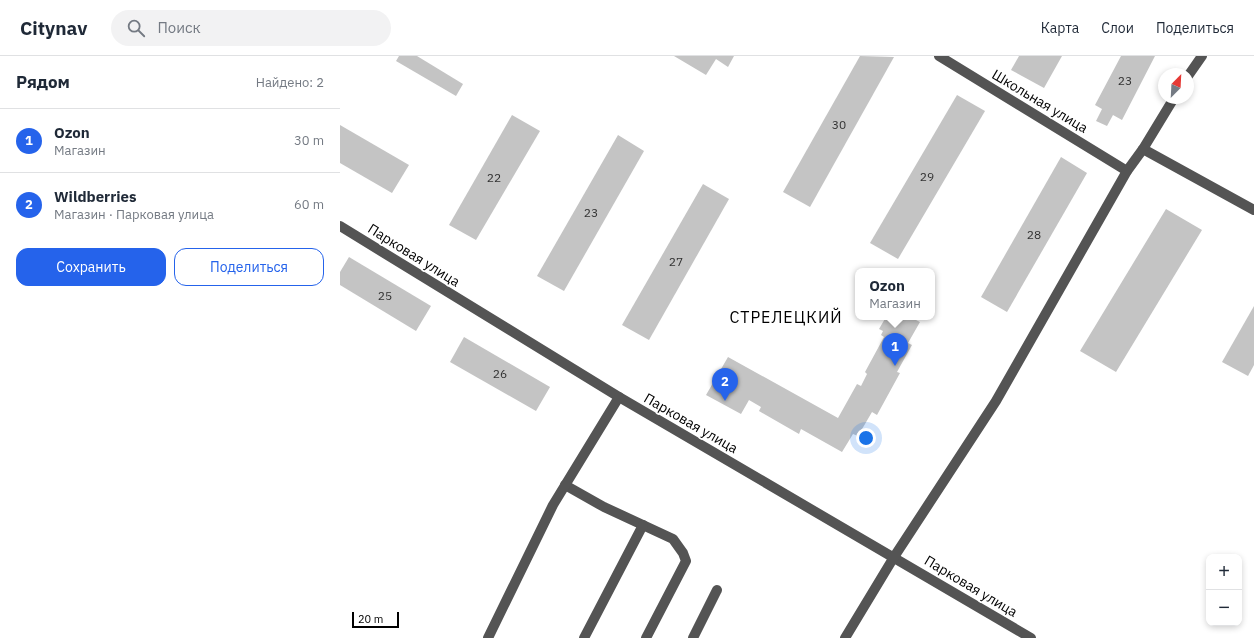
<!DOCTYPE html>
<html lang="ru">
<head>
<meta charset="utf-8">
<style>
  :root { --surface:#fff; --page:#f2f2f3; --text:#1f2937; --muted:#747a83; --line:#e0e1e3; --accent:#2563eb }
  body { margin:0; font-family:"IBM Plex Sans",sans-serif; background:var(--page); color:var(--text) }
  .controls { position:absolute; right:12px; bottom:12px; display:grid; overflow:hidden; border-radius:8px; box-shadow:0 2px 6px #0003 }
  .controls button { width:36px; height:36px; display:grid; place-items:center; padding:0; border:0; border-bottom:1px solid var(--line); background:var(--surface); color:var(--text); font:20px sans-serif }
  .compass { position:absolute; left:818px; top:12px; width:36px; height:36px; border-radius:50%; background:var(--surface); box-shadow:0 2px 6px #0003; rotate:24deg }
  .scale { position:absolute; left:12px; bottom:10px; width:47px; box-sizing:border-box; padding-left:4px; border:2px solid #000; border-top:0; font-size:11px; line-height:14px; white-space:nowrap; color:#000; -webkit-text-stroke:3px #fff; paint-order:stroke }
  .you { position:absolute; left:526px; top:382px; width:14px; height:14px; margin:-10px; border:3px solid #fff; border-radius:50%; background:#1a73e8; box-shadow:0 0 0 6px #1a73e833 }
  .badge { display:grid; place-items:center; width:26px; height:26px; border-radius:50%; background:var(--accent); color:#fff; font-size:13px; font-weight:700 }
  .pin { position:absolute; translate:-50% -33px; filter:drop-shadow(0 1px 2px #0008) }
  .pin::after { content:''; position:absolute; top:21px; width:14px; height:12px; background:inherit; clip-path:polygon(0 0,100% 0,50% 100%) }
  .popup { position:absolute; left:515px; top:212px; width:80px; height:52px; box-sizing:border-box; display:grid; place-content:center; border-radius:8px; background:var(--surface); filter:drop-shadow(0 1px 3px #0005); font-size:13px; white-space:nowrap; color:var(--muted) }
  .popup b { font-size:15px; color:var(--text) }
  .popup::after { content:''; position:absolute; left:50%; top:100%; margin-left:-8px; border:8px solid transparent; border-top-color:var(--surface) }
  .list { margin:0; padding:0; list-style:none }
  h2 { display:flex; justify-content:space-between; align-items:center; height:52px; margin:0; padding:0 16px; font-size:17px }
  h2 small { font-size:13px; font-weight:400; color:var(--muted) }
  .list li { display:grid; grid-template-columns:26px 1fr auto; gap:12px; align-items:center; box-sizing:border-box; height:64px; padding:0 16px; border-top:1px solid var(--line) }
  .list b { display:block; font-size:15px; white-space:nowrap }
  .list p { margin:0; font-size:13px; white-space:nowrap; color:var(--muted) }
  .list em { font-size:13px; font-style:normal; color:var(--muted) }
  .actions { display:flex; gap:8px; padding:12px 16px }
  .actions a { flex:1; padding:9px 0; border:1px solid var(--accent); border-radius:12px; text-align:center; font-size:14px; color:var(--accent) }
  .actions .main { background:var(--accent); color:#fff }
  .icon { flex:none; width:22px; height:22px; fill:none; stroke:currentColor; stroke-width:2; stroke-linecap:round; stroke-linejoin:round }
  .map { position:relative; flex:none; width:914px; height:582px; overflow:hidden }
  header { display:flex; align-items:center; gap:24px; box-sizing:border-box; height:56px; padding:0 20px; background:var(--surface); border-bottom:1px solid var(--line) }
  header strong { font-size:19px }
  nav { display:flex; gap:22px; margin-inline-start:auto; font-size:14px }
  .search { width:280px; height:36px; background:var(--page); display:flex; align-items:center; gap:10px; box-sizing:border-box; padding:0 14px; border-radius:22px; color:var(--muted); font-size:15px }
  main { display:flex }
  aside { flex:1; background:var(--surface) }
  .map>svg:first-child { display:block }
  .building { fill:#c4c4c4 }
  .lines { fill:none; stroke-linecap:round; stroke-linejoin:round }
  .minor { stroke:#545454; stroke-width:10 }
  .labels { text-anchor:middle; stroke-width:3.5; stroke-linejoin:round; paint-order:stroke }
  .number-label { font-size:12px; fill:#313131 }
  .street-label { font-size:14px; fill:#000; stroke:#fff }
  .quarter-label { font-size:16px; letter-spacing:1px; fill:#000; stroke:#fff }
</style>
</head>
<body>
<header>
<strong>Citynav</strong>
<div class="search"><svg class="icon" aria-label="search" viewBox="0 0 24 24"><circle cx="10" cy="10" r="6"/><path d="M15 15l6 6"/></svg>Поиск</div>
<nav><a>Карта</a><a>Слои</a><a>Поделиться</a></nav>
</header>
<main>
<aside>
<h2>Рядом<small>Найдено: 2</small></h2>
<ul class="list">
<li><span class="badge">1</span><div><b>Ozon</b><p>Магазин</p></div><em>30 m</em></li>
<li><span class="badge">2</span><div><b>Wildberries</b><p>Магазин · Парковая улица</p></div><em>60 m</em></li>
</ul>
<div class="actions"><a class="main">Сохранить</a><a>Поделиться</a></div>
</aside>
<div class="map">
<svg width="914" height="582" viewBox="0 0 914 582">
  <rect width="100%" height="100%" fill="#fff"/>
  <g class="building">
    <polygon points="59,0 77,0 123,28 116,40 56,5"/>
    <polygon points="334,0 394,0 388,11 376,3 366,19"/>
    <polygon points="520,0 554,1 470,151 443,136"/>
    <polygon points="679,0 722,0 704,32 671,14"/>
    <polygon points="781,0 815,0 782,64 773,59 767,70 756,65 762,53 755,49"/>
    <polygon points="617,39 645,55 558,203 530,187"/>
    <polygon points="172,59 200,75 136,184 109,169"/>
    <polygon points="0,69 69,109 52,137 0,107"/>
    <polygon points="278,79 304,95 224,235 197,220"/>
    <polygon points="721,101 747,117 667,256 641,241"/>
    <polygon points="363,128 389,143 309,284 282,269"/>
    <polygon points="826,153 862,174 776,316 740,295"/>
    <polygon points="9,201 91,250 76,275 0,229 0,216"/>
    <polygon points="914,250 914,309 908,320 882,306"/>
    <polygon points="546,261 570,261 580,266 568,287 572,289 557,316 560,317 537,359 532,356 518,380 513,378 502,396 461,373 459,378 419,355 421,351 409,344 401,358 366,339 388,301 498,362 517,328 521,330 527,318 525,316 544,281 541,279 543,275 539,273"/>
    <polygon points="124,281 210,331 196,355 110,306"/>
  </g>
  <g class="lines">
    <g class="minor">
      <polyline points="599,0 787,115"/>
      <polyline points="848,20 862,0"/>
      <polyline points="803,93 914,154"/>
      <polyline points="0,170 279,341 691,582"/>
      <polyline points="225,429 264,451 333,483 343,497 346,505 306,582"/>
      <polyline points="148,582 213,449 279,341"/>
      <polyline points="244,582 303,469"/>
      <polyline points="353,582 377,534"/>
      <polyline points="505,582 554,501 656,345 787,115 803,93 834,42"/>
    </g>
  </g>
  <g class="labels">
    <g class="number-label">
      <text x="785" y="29">23</text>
      <text x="499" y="73">30</text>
      <text x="587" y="125">29</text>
      <text x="154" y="126">22</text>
      <text x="251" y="161">23</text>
      <text x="694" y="183">28</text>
      <text x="336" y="210">27</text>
      <text x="45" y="244">25</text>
      <text x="160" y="322">26</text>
    </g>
    <g class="street-label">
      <text transform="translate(700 45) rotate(31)" y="5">Школьная улица</text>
      <text transform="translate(74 199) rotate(32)" y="5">Парковая улица</text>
      <text transform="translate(351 367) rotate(30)" y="5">Парковая улица</text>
      <text transform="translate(631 530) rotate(31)" y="5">Парковая улица</text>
    </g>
    <g class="quarter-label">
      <text x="446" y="267">СТРЕЛЕЦКИЙ</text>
    </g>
  </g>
</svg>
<div class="controls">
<button>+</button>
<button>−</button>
</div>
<svg class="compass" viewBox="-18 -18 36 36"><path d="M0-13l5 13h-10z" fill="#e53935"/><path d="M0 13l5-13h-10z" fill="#747a83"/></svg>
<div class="scale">20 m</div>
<div class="you"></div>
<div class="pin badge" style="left:555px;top:310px">1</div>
<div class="popup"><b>Ozon</b>Магазин</div>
<div class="pin badge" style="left:385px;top:345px">2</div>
</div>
</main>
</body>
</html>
